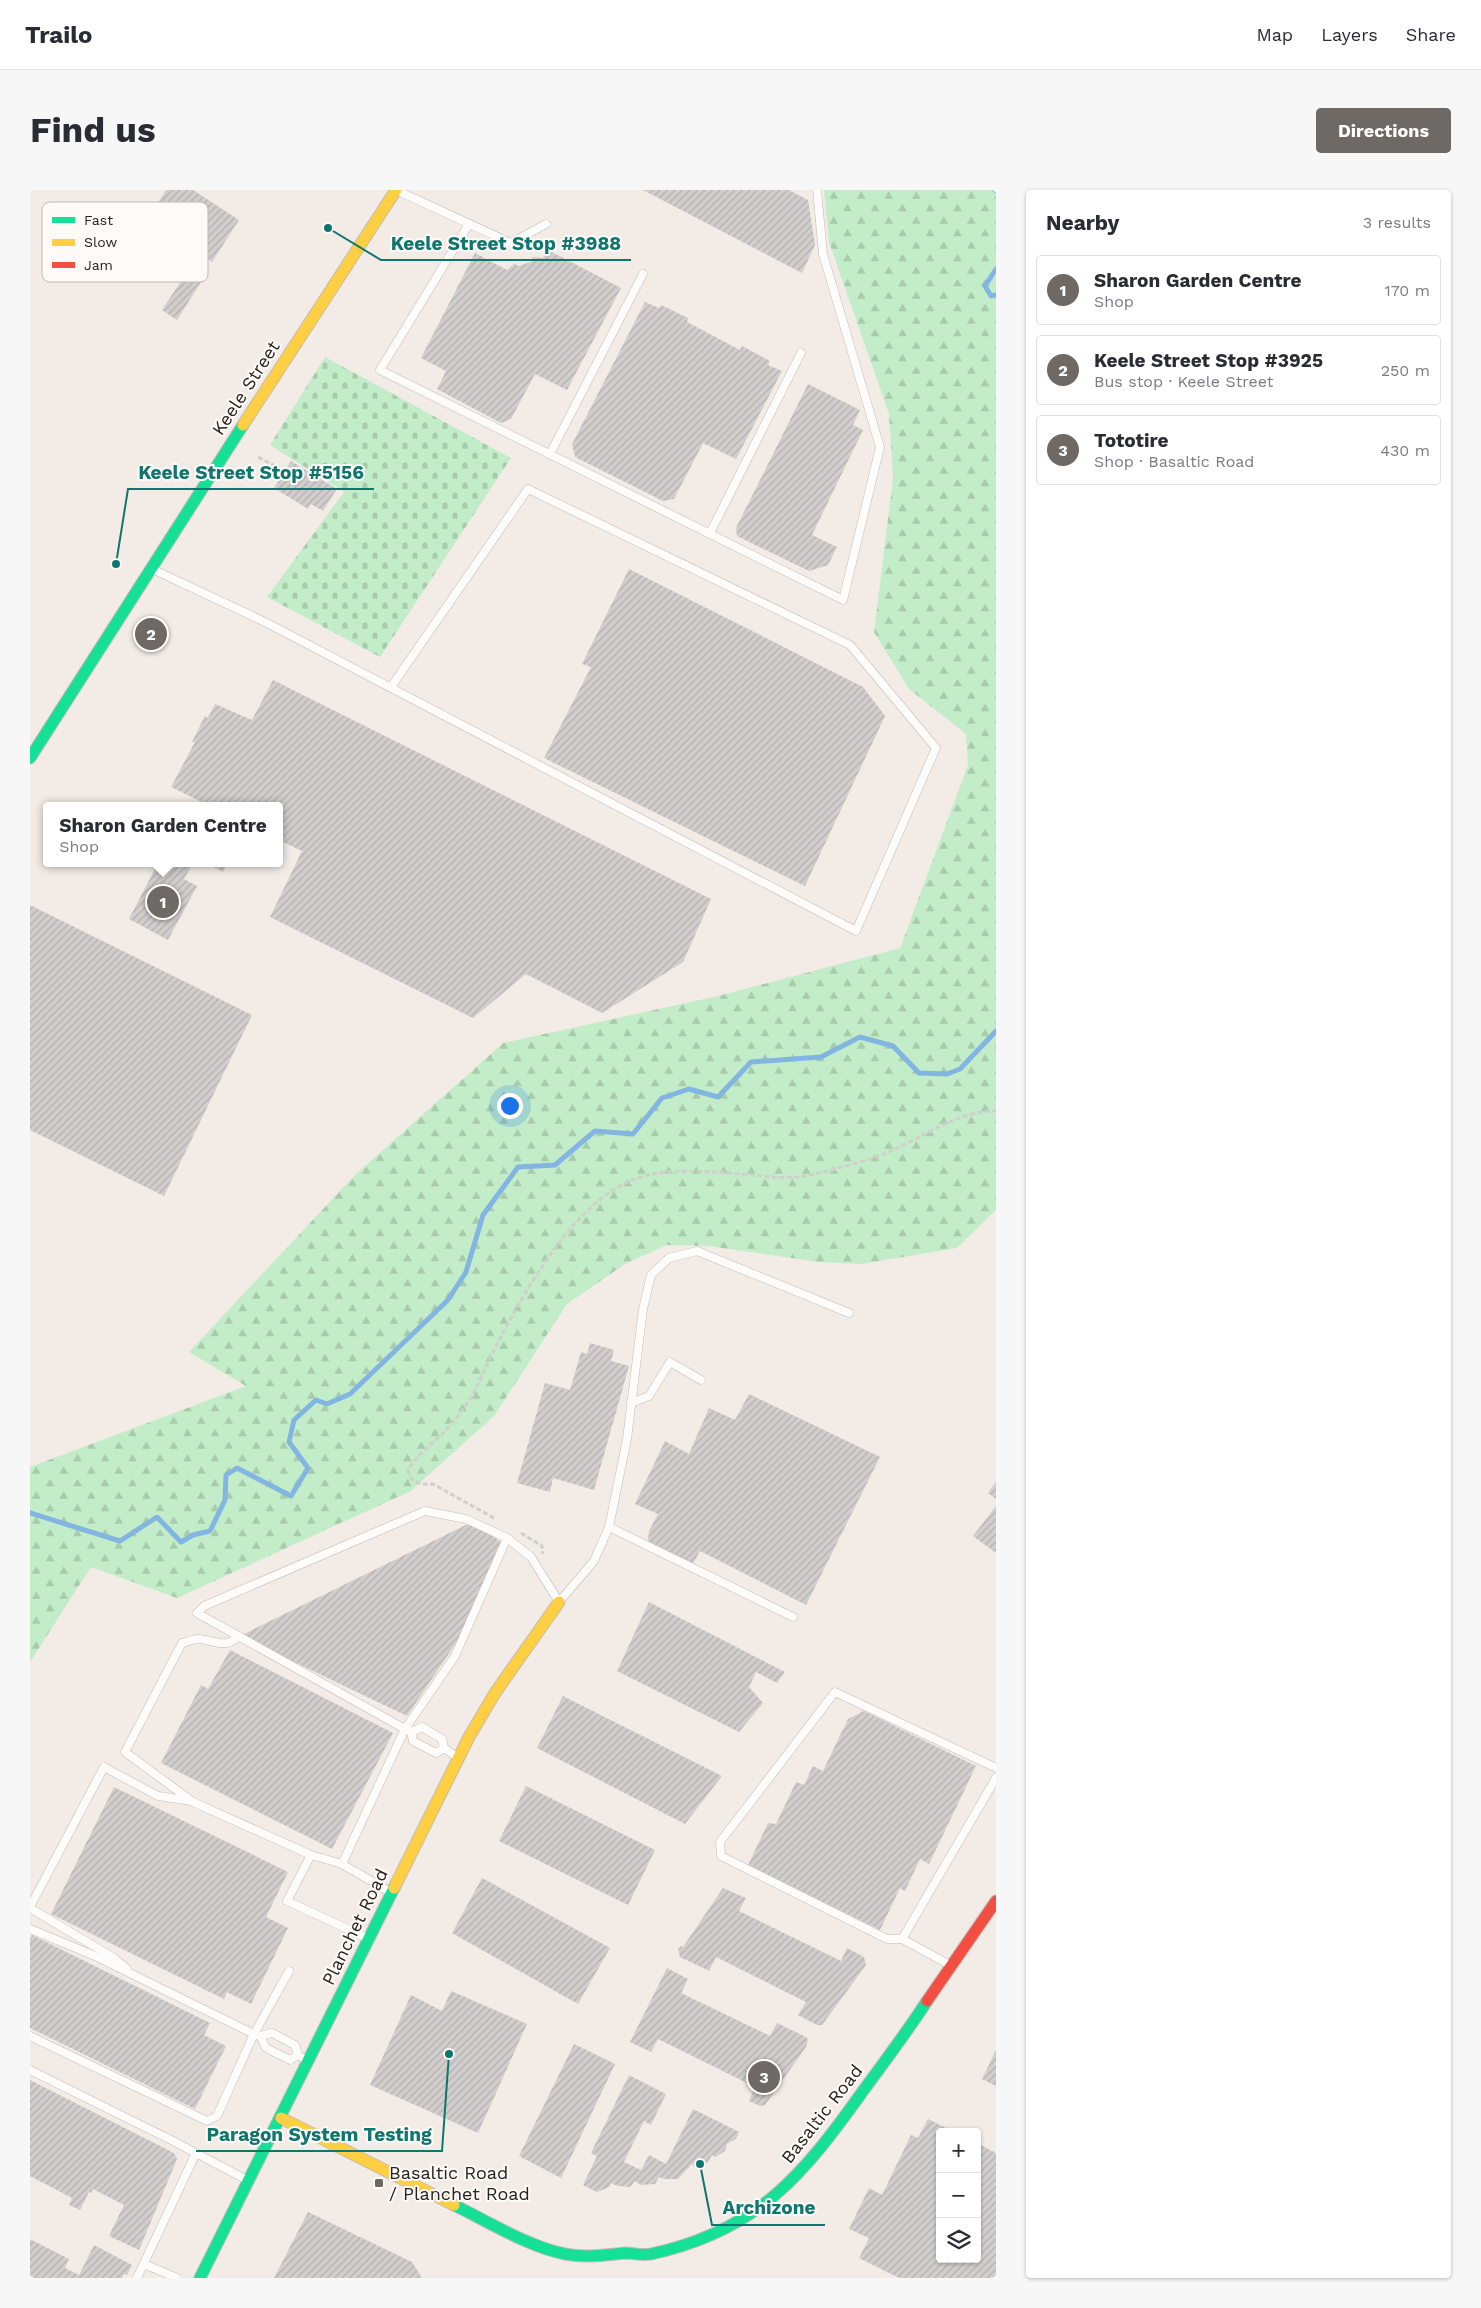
<!DOCTYPE html>
<html lang="en">
<head>
<meta charset="utf-8">
<style>
  :root { --surface:#fff; --page:#f7f7f7; --text:#2b2b33; --muted:#7c7c81; --line:#e1e1e2; --accent:#6e6964 }
  body { margin:0; font-family:"Work Sans",sans-serif; background:var(--page); color:var(--text) }
  .controls { position:absolute; right:15px; bottom:15px; display:grid; overflow:hidden; border-radius:5px; box-shadow:0 1px 4px #0004 }
  .controls button { width:45px; height:45px; display:grid; place-items:center; padding:0; border:0; border-bottom:1px solid var(--line); background:var(--surface); color:var(--text); font:25px sans-serif }
  .you { position:absolute; left:479px; top:915px; width:18px; height:18px; margin:-12px; border:4px solid #fff; border-radius:50%; background:#1a73e8; box-shadow:0 0 0 8px #1a73e833 }
  .badge { display:grid; place-items:center; width:32px; height:32px; border-radius:50%; background:var(--accent); color:#fff; font-size:16px; font-weight:700 }
  .pin { position:absolute; translate:-50% -50%; border:2px solid #fff; box-shadow:0 1px 5px #0006 }
  .popup { position:absolute; left:13px; top:612px; width:240px; height:65px; box-sizing:border-box; display:grid; place-content:center; border-radius:5px; background:var(--surface); filter:drop-shadow(0 1px 4px #0005); font-size:16px; white-space:nowrap; color:var(--muted) }
  .popup b { font-size:19px; color:var(--text) }
  .popup::after { content:''; position:absolute; left:50%; top:100%; margin-left:-10px; border:10px solid transparent; border-top-color:var(--surface) }
  .list { margin:0; padding:0; list-style:none }
  h2 { display:flex; justify-content:space-between; align-items:center; height:65px; margin:0; padding:0 20px; font-size:21px }
  h2 small { font-size:16px; font-weight:400; color:var(--muted) }
  .list li { display:grid; grid-template-columns:32px 1fr auto; gap:15px; align-items:center; box-sizing:border-box; height:70px; margin:0 10px 10px; padding:0 10px; border:1px solid var(--line); border-radius:5px }
  .list b { display:block; font-size:19px; white-space:nowrap }
  .list p { margin:0; font-size:16px; white-space:nowrap; color:var(--muted) }
  .list em { font-size:16px; font-style:normal; color:var(--muted) }
  .icon { flex:none; width:28px; height:28px; fill:none; stroke:currentColor; stroke-width:2; stroke-linecap:round; stroke-linejoin:round }
  .map { position:relative; flex:none; width:966px; height:2088px; overflow:hidden; border-radius:5px }
  header { display:flex; align-items:center; gap:30px; box-sizing:border-box; height:70px; padding:0 25px; background:var(--surface); border-bottom:1px solid var(--line) }
  header strong { font-size:24px }
  nav { display:flex; gap:28px; margin-inline-start:auto; font-size:18px }
  .intro { display:flex; align-items:center; justify-content:space-between; box-sizing:border-box; height:120px; padding:0 30px }
  h1 { margin:0; font-size:35px }
  .button { padding:12px 22px; border-radius:5px; background:var(--accent); color:#fff; font-size:18px; font-weight:700 }
  main { display:flex; gap:30px; padding:0 30px }
  aside { flex:1; background:var(--surface); border-radius:5px; box-shadow:0 1px 4px #0004 }
  .map>svg:first-child { display:block }
  .forest { fill:url(#forest-firs) }
  .cemetery { fill:url(#cemetery-stones) }
  .lines { fill:none; stroke-linecap:round; stroke-linejoin:round }
  .stream { stroke:#82b5e2; stroke-width:5 }
  .building { fill:url(#building-hatch) }
  .lane-casing { stroke:#c1bbb7; stroke-width:9 }
  .fast-casing { stroke:#c1bbb7; stroke-width:13 }
  .slow-casing { stroke:#c1bbb7; stroke-width:13 }
  .jam-casing { stroke:#c1bbb7; stroke-width:13 }
  .path { stroke:#d0cfcd; stroke-width:3; stroke-dasharray:5 2.5; stroke-linecap:butt }
  .lane { stroke:#fdfcfb; stroke-width:8 }
  .fast { stroke:#16e098; stroke-width:11 }
  .slow { stroke:#ffcf43; stroke-width:11 }
  .jam { stroke:#f24e42; stroke-width:11 }
  .poi-dot { fill:#6e6964; stroke:#fdfaf8; stroke-width:2 }
  .labels { text-anchor:middle; stroke-width:4; stroke-linejoin:round; paint-order:stroke }
  .street-label { font-size:18px; fill:#27221e; stroke:#fdfaf8 }
  .poi-label { font-size:18px; fill:#27221e; stroke:#fdfaf8; text-anchor:start }
  .key { fill:#fdfaf8; stroke:#bdb9b7; stroke-width:1 }
  .key-label { font-size:14px; fill:#27221e }
  .leader { fill:none; stroke:#0f766e; stroke-width:2 }
  .callout-dot { fill:#0f766e; stroke:#fdfaf8; stroke-width:2 }
  .callout-label { font-size:19px; text-anchor:middle; font-weight:bold; fill:#0f766e; stroke:#fdfaf8; stroke-width:4; stroke-linejoin:round; paint-order:stroke }
</style>
</head>
<body>
<header>
<strong>Trailo</strong>
<nav><a>Map</a><a>Layers</a><a>Share</a></nav>
</header>
<div class="intro"><h1>Find us</h1><a class="button">Directions</a></div>
<main>
<div class="map">
<svg width="966" height="2088" viewBox="0 0 966 2088">
  <defs>
    <pattern id="forest-firs" width="22" height="20" patternUnits="userSpaceOnUse" patternTransform="scale(1.25)"><rect width="22" height="20" fill="#c3edc8"/><path d="M5 1l3.5 6h-7zM16 11l3.5 6h-7z" fill="#a8cbab"/></pattern>
    <pattern id="cemetery-stones" width="16" height="16" patternUnits="userSpaceOnUse" patternTransform="scale(1.25)"><rect width="16" height="16" fill="#c3edc8"/><path d="M2 7V4a2 2 0 0 1 4 0v3zM10 15v-3a2 2 0 0 1 4 0v3z" fill="#a8cbab"/></pattern>
    <pattern id="building-hatch" width="6" height="6" patternUnits="userSpaceOnUse" patternTransform="scale(1.25)"><rect width="6" height="6" fill="#d1cecd"/><path d="M-1 1l2-2M0 6l6-6M5 7l2-2" fill="none" stroke="#b3b1b0"/></pattern>
  </defs>
  <rect width="100%" height="100%" fill="#f3ece6"/>
  <polygon class="forest" points="794,0 966,0 966,1020 927,1058 832,1074 788,1072 679,1056 637,1055 595,1074 537,1114 464,1226 381,1301 147,1408 61,1377 0,1472 0,1277 216,1196 159,1162 326,984 473,853 688,806 870,758 938,575 936,544 879,499 844,442 863,289 859,224 799,52"/>
  <polygon class="cemetery" points="295,167 481,268 350,467 237,407 314,302 240,255"/>
  <g class="lines">
    <g class="stream">
      <polyline points="965,0 966,1"/>
      <polyline points="966,79 955,96 961,106 966,105"/>
      <polyline points="0,1323 90,1351 127,1327 151,1352 163,1345 180,1341 195,1310 196,1285 207,1278 261,1306 278,1278 259,1252 264,1230 286,1210 297,1214 320,1204 418,1110 436,1082 453,1025 488,977 525,975 565,941 603,944 632,908 659,899 688,907 721,872 791,867 830,847 863,856 889,883 917,884 930,879 966,841"/>
    </g>
  </g>
  <g class="building">
    <polygon points="136,0 163,0 209,30 182,72 117,30"/>
    <polygon points="613,0 759,0 778,10 785,55 772,83"/>
    <polygon points="516,59 591,98 537,200 505,184 481,229 471,233 407,199 416,181 391,168 445,63 477,80 485,73 488,76 501,72 503,67 513,68"/>
    <polygon points="157,82 171,92 147,130 132,120"/>
    <polygon points="615,112 629,118 631,115 658,128 657,132 710,160 712,156 740,171 738,175 752,181 706,269 673,253 644,309 633,311 545,267 542,254"/>
    <polygon points="778,194 830,220 823,235 833,240 782,345 807,357 798,375 779,381 707,346 706,338"/>
    <polygon points="261,271 307,299 293,321 281,314 278,319 244,298"/>
    <polygon points="599,379 833,497 855,526 775,696 514,568 561,477 552,474"/>
    <polygon points="243,490 681,709 653,772 572,823 496,784 443,828 240,727 272,661 249,650 249,616 180,616 141,597 165,552 162,552 175,526 178,528 185,514 222,530"/>
    <polygon points="128,673 163,673 154,689 167,696 138,750 99,729"/>
    <polygon points="177,673 198,673 193,682"/>
    <polygon points="0,715 222,825 134,1006 0,940"/>
    <polygon points="560,1153 584,1160 581,1171 599,1176 564,1300 523,1288 520,1302 487,1293 515,1193 540,1200 551,1162 557,1164"/>
    <polygon points="719,1204 850,1267 776,1415 670,1361 662,1375 618,1351 619,1341 628,1324 605,1314 635,1251 659,1264 679,1218 705,1230"/>
    <polygon points="966,1292 966,1309 958,1303"/>
    <polygon points="966,1316 966,1363 943,1346"/>
    <polygon points="442,1332 471,1352 430,1447 377,1526 210,1446"/>
    <polygon points="619,1412 755,1482 747,1493 726,1482 719,1497 733,1513 709,1542 587,1481"/>
    <polygon points="200,1460 363,1543 302,1659 131,1573 171,1495 178,1499"/>
    <polygon points="533,1506 692,1586 655,1634 507,1558"/>
    <polygon points="834,1521 946,1576 899,1674 890,1669 875,1701 870,1698 850,1740 718,1675 738,1633 746,1634 766,1592 774,1595 783,1576 793,1581 818,1529"/>
    <polygon points="496,1596 625,1660 598,1715 469,1651"/>
    <polygon points="84,1597 258,1682 236,1727 258,1738 221,1814 197,1802 194,1809 21,1724"/>
    <polygon points="452,1688 580,1758 548,1814 422,1743"/>
    <polygon points="693,1698 716,1708 709,1721 811,1771 817,1758 834,1767 836,1775 792,1835 787,1835 768,1825 776,1812 686,1767 679,1781 650,1767 648,1759 651,1756 653,1757"/>
    <polygon points="2,1745 180,1833 174,1845 196,1856 165,1919 0,1838 0,1749"/>
    <polygon points="637,1778 658,1789 651,1803 740,1846 747,1833 776,1847 778,1850 776,1857 735,1915 730,1916 719,1911 725,1897 628,1849 621,1862 600,1852"/>
    <polygon points="421,1801 497,1834 448,1943 340,1895 381,1805 412,1821"/>
    <polygon points="544,1854 585,1874 531,1988 489,1966"/>
    <polygon points="966,1860 966,1896 952,1889"/>
    <polygon points="599,1885 636,1904 621,1935 614,1931 594,1972 611,1980 619,1965 636,1974 663,1919 709,1942 706,1949 697,1954 695,1961 685,1967 682,1965 678,1972 667,1979 662,1974 648,1989 634,1989 629,1987 625,1994 611,1995 605,1991 600,1997 588,1996 581,1993 579,1997 567,2002 553,1995 567,1966 561,1963"/>
    <polygon points="0,1890 144,1963 147,1969 109,2060 79,2046 94,2015 63,1999 61,2003 59,2002 50,2020 39,2015 42,2008 0,1986"/>
    <polygon points="898,1929 924,1942 910,1942 910,2069 947,2069 947,1953 966,1963 966,2088 869,2088 829,2068 839,2048 819,2039 839,1998 852,2005 881,1945 888,1948"/>
    <polygon points="278,2022 382,2072 392,2088 244,2088"/>
    <polygon points="0,2049 39,2069 35,2078 49,2085 64,2055 102,2075 97,2085 94,2084 92,2088 0,2088"/>
  </g>
  <g class="lines">
    <g class="lane-casing">
      <g id="lane">
        <polyline points="366,0 481,53 516,34"/>
        <polyline points="439,34 350,180 813,410 850,257 793,64 787,0"/>
        <polyline points="520,264 613,84"/>
        <polyline points="680,343 771,163"/>
        <polyline points="120,378 235,432 826,741 906,558 820,455 498,299 361,497"/>
        <polyline points="601,1213 619,1206 640,1172 671,1190"/>
        <polyline points="579,1337 597,1249 613,1119 621,1085 639,1068 667,1061 819,1123"/>
        <polyline points="477,1348 501,1367 529,1412 564,1371 579,1337 763,1427"/>
        <path d="M209 1446C194 1460 185 1450 168 1449 163 1449 157 1452 152 1453L95 1562 163 1612 281 1665 312 1674 360 1702"/>
        <polyline points="381,1542 392,1537 412,1549 414,1558 427,1567"/>
        <polyline points="381,1542 383,1551 406,1563 414,1558"/>
        <polyline points="281,1665 257,1711 337,1748"/>
        <polyline points="312,1674 375,1539 425,1466 477,1348 436,1329 395,1321 174,1416 167,1423 375,1539 381,1542"/>
        <polyline points="0,1717 74,1577 128,1606 162,1611"/>
        <polyline points="0,1718 84,1768 97,1779"/>
        <polyline points="0,1739 65,1766 224,1844 230,1846 242,1843 265,1855 268,1865 277,1871"/>
        <polyline points="872,1749 966,1588"/>
        <polyline points="920,1775 872,1749 857,1749 691,1666 690,1652 805,1502 966,1578"/>
        <polyline points="0,1846 177,1931 187,1926 224,1844 259,1781"/>
        <polyline points="230,1846 236,1858 260,1870 268,1865"/>
        <polyline points="0,1880 143,1951 217,1990"/>
        <polyline points="114,2074 147,2088"/>
        <polyline points="107,2088 166,1963"/>
      </g>
    </g>
    <g class="fast-casing">
      <g id="fast">
        <polyline points="0,568 213,235"/>
        <path d="M424 2015C457 2031 499 2057 535 2064 555 2068 574 2065 595 2063 604 2063 613 2066 621 2064 728 2041 773 1985 833 1901 855 1871 877 1842 897 1811"/>
        <polyline points="170,2088 364,1698"/>
      </g>
    </g>
    <g class="slow-casing">
      <g id="slow">
        <polyline points="213,235 366,0"/>
        <polyline points="364,1698 439,1547 465,1503 529,1412"/>
        <polyline points="251,1928 424,2015"/>
      </g>
    </g>
    <g class="jam-casing">
      <polyline id="jam" points="897,1811 966,1711"/>
    </g>
    <g class="path">
      <polyline points="228,267 251,279"/>
      <path d="M464 1328 403 1294C391 1295 380 1293 378 1280 386 1266 400 1255 412 1244 423 1233 434 1219 442 1206 448 1195 453 1183 458 1172 488 1113 540 1013 605 989 634 978 679 981 710 984 734 986 757 990 781 985 807 979 836 971 861 961 895 946 928 921 966 921"/>
      <polyline points="491,1343 512,1356 513,1364"/>
    </g>
    <use href="#lane" class="lane"/>
    <use href="#fast" class="fast"/>
    <use href="#slow" class="slow"/>
    <use href="#jam" class="jam"/>
  </g>
  <rect class="poi-dot" x="344" y="1988" width="10" height="10" rx="2.5"/>
  <g class="labels">
    <g class="street-label">
      <text transform="translate(216 198) rotate(-57)" y="6">Keele Street</text>
      <text transform="translate(325 1737) rotate(-64)" y="6">Planchet Road</text>
      <text transform="translate(792 1924) rotate(-52)" y="6">Basaltic Road</text>
    </g>
    <g class="poi-label">
      <text x="359" y="1989">Basaltic Road<tspan x="359" dy="21">/ Planchet Road</tspan></text>
    </g>
  </g>
  <rect x="12" y="12" width="166" height="80" rx="8" class="key"/>
  <rect x="22" y="27" width="23" height="6" fill="#16e098"/>
  <rect x="22" y="49" width="23" height="7" fill="#ffcf43"/>
  <rect x="22" y="72" width="23" height="6" fill="#f24e42"/>
  <g class="key-label">
    <text x="54" y="35">Fast</text>
    <text x="54" y="57">Slow</text>
    <text x="54" y="80">Jam</text>
  </g>
  <path class="leader" d="M298 38L351 70H601M86 374L98 299H344M419 1864L412 1961H166M670 1974L682 2035H795"/>
  <g class="callout-dot">
    <circle cx="298" cy="38" r="5"/>
    <circle cx="86" cy="374" r="5"/>
    <circle cx="419" cy="1864" r="5"/>
    <circle cx="670" cy="1974" r="5"/>
  </g>
  <g class="callout-label">
    <text x="476" y="60">Keele Street Stop #3988</text>
    <text x="221" y="289">Keele Street Stop #5156</text>
    <text x="289" y="1951">Paragon System Testing</text>
    <text x="739" y="2024">Archizone</text>
  </g>
</svg>
<div class="controls">
<button>+</button>
<button>−</button>
<button><svg class="icon" aria-label="layers" viewBox="0 0 24 24"><path d="M12 4l9 5-9 5-9-5zM3 14l9 5 9-5"/></svg></button>
</div>
<div class="you"></div>
<div class="pin badge" style="left:133px;top:712px">1</div>
<div class="popup"><b>Sharon Garden Centre</b>Shop</div>
<div class="pin badge" style="left:121px;top:444px">2</div>
<div class="pin badge" style="left:734px;top:1887px">3</div>
</div>
<aside>
<h2>Nearby<small>3 results</small></h2>
<ul class="list">
<li><span class="badge">1</span><div><b>Sharon Garden Centre</b><p>Shop</p></div><em>170 m</em></li>
<li><span class="badge">2</span><div><b>Keele Street Stop #3925</b><p>Bus stop · Keele Street</p></div><em>250 m</em></li>
<li><span class="badge">3</span><div><b>Tototire</b><p>Shop · Basaltic Road</p></div><em>430 m</em></li>
</ul>
</aside>
</main>
</body>
</html>
